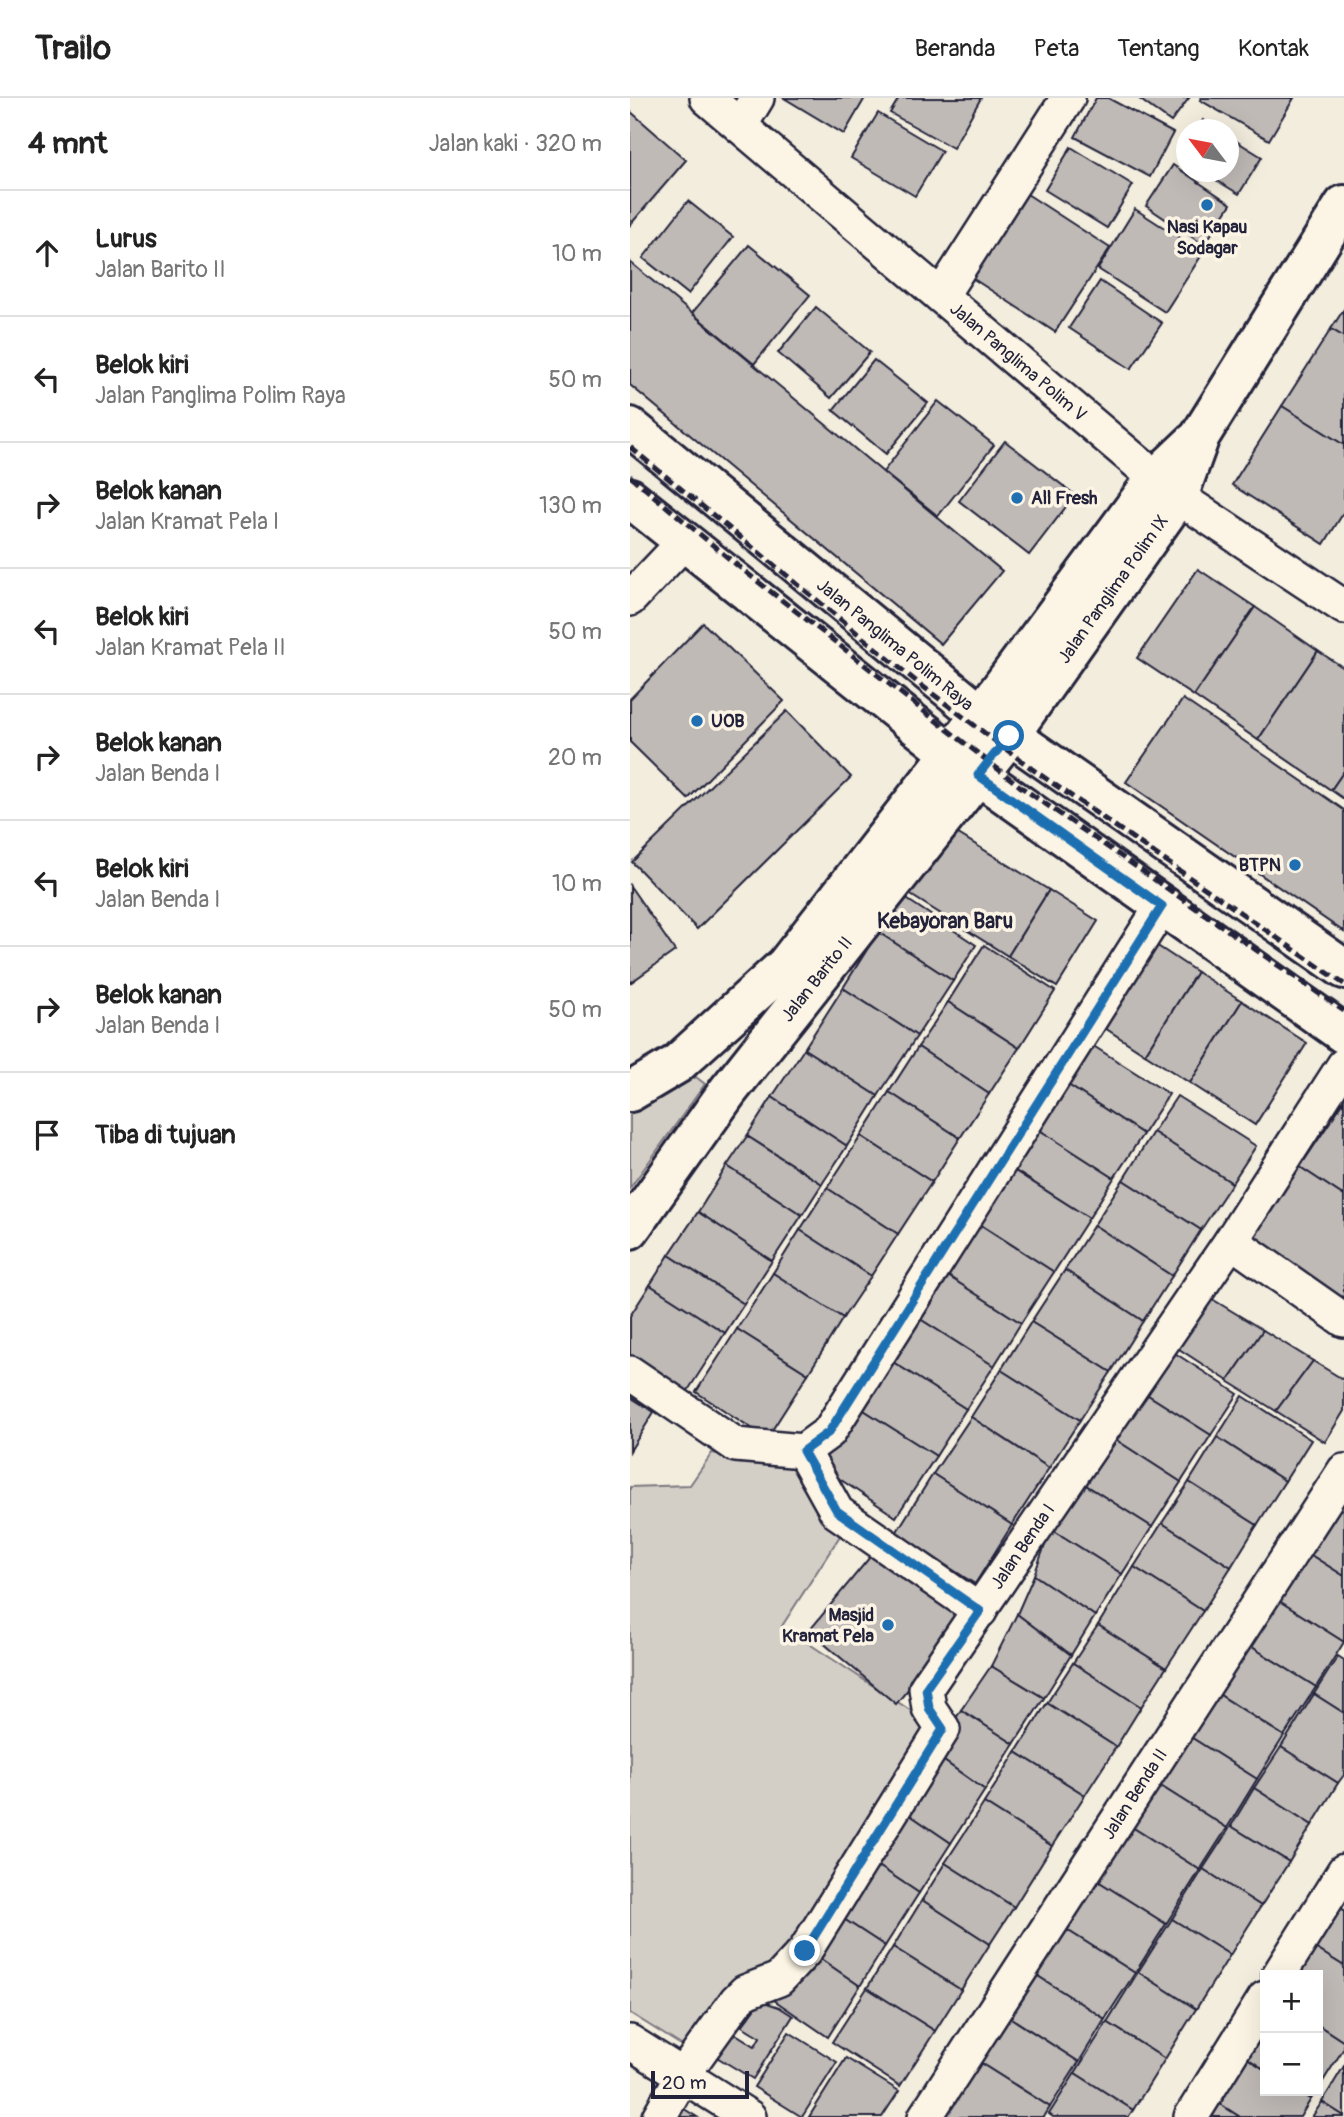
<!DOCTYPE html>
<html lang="id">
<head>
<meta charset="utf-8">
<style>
  :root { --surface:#fff; --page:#f6f6f6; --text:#222; --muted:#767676; --line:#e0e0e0 }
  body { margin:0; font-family:Pangolin,sans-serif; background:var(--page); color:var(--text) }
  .controls { position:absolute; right:21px; bottom:21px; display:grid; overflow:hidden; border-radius:0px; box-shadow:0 7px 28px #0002 }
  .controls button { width:63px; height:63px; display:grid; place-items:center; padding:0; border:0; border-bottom:2px solid var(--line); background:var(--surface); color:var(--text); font:35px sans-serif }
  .compass { position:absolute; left:546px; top:21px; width:63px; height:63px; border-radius:50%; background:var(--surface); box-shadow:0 7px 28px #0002; rotate:302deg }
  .scale { position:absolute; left:21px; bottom:18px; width:98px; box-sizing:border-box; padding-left:7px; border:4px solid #22223b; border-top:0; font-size:19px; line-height:24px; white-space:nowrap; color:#22223b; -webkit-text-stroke:5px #fcf5e5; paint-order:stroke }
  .stop { position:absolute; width:21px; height:21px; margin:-16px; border:5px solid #1f6fb2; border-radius:50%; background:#fff }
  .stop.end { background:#1f6fb2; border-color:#fff; box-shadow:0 2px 7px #0008 }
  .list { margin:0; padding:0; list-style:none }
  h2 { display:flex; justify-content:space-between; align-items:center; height:91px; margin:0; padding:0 28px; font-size:30px }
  h2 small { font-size:23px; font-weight:400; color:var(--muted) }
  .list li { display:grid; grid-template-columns:46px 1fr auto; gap:21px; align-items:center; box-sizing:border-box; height:126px; padding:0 28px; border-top:2px solid var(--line) }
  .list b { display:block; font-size:26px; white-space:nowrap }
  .list p { margin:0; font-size:23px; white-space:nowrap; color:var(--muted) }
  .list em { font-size:23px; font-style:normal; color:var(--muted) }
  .icon { flex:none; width:38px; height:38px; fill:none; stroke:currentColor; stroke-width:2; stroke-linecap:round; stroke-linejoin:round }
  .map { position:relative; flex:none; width:714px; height:2019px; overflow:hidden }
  header { display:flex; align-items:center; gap:42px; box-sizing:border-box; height:98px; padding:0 35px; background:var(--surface); border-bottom:2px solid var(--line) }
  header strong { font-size:33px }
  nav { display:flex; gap:38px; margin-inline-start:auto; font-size:24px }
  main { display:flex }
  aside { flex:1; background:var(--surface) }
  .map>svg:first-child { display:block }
  .green { fill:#d4cfc6; stroke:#7b7880; stroke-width:2 }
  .building { fill:#bfbab6; stroke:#22223b; stroke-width:2 }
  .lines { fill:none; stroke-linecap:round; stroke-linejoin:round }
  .street-casing { stroke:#22223b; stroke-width:38 }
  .secondary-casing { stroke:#22223b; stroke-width:44 }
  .primary-casing { stroke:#22223b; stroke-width:44 }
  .street { stroke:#fcf5e5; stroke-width:33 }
  .secondary { stroke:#fcf5e5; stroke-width:38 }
  .primary { stroke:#fcf5e5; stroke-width:38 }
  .rail { stroke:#22223b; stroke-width:5; stroke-dasharray:10 5; stroke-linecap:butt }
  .route { stroke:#1f6fb2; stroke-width:9 }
  .poi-dot { fill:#1f6fb2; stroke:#fcf5e5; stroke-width:2.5 }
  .labels { text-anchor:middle; stroke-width:7; stroke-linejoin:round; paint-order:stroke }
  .poi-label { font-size:18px; font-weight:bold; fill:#22223b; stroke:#fcf5e5; text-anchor:start }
  .street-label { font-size:18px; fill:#22223b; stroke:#fcf5e5 }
  .quarter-label { font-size:21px; font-weight:bold; fill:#22223b; stroke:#fcf5e5 }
</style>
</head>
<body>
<header>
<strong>Trailo</strong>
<nav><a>Beranda</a><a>Peta</a><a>Tentang</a><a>Kontak</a></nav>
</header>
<main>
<aside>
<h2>4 mnt<small>Jalan kaki · 320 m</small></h2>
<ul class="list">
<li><svg class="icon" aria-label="ahead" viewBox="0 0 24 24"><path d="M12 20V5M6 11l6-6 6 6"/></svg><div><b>Lurus</b><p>Jalan Barito II</p></div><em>10 m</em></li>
<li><svg class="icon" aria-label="left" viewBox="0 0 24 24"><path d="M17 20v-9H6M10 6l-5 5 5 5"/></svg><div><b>Belok kiri</b><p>Jalan Panglima Polim Raya</p></div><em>50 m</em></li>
<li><svg class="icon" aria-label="right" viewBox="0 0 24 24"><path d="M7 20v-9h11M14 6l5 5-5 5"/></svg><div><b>Belok kanan</b><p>Jalan Kramat Pela I</p></div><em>130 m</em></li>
<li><svg class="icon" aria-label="left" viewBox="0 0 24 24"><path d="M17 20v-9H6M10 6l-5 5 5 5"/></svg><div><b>Belok kiri</b><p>Jalan Kramat Pela II</p></div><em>50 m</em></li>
<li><svg class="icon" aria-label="right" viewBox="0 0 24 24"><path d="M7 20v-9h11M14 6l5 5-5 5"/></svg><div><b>Belok kanan</b><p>Jalan Benda I</p></div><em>20 m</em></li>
<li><svg class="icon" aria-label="left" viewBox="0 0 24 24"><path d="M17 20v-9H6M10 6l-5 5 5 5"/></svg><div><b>Belok kiri</b><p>Jalan Benda I</p></div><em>10 m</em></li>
<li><svg class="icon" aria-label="right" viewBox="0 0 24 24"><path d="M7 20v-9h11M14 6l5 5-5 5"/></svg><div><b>Belok kanan</b><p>Jalan Benda I</p></div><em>50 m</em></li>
<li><svg class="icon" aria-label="arrive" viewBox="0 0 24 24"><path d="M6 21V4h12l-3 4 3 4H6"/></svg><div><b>Tiba di tujuan</b></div></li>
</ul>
</aside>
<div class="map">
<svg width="714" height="2019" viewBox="0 0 714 2019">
  <rect width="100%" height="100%" fill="#f3edde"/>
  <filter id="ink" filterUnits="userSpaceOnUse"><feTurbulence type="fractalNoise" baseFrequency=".0143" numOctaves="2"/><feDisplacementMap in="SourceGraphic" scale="14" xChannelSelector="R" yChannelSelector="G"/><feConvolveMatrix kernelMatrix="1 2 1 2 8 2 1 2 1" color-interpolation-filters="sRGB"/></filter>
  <g filter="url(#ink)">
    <g class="green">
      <polygon points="66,979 75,986 0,1090 0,1015"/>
      <polygon points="82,1355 165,1370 215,1430 152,1528 295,1622 303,1640 168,1849 59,1952 0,1915 0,1389 60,1387"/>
    </g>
    <g class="building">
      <polygon points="154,0 235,0 214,36"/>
      <polygon points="269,0 351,0 323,50 260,15"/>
      <polygon points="466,0 478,0 543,35 520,79 445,39"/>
      <polygon points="508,0 559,0 541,24"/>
      <polygon points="571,0 664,0 639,42 570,2"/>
      <polygon points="0,13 56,62 0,127"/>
      <polygon points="248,15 312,53 285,98 221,60"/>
      <polygon points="573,22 588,32 567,32"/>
      <polygon points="598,38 632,59 609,96 573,74 598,74"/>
      <polygon points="556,48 556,63 550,59"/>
      <polygon points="441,49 503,87 477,130 415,92"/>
      <polygon points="543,67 601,106 574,147 516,108"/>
      <polygon points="397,96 480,150 425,234 342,180"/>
      <polygon points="58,103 103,139 58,196 13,160"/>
      <polygon points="505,111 573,155 535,214 468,171"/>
      <polygon points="119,147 180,197 124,266 62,215"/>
      <polygon points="0,164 372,473 311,546 0,287"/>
      <polygon points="470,183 532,225 501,271 439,230"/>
      <polygon points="186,209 240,254 201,300 148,255"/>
      <polygon points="714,211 714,239 701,231"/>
      <polygon points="701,231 714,239 714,347 652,308"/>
      <polygon points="244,262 298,305 256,356 203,312"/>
      <polygon points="308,303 364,347 308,418 253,374"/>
      <polygon points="652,308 714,347 714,414 694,446 602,387"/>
      <polygon points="375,343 445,397 399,457 329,403"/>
      <polygon points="568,471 625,509 564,598 507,560"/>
      <polygon points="625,509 688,553 628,642 564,598"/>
      <polygon points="73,525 154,603 58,701 0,644 0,601"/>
      <polygon points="688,553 714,570 714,673 701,692 628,642"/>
      <polygon points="553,601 714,712 714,834 496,684"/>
      <polygon points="157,613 221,679 67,831 2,764"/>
      <polygon points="714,673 714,701 701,692"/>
      <polygon points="317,729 419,792 378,858 276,794"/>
      <polygon points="0,788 45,853 0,885"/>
      <polygon points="419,792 468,823 427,889 378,858"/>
      <polygon points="272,798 346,847 323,883 248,834"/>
      <polygon points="248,834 323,883 287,938 213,890"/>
      <polygon points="517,841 567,874 515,956 464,923"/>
      <polygon points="354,847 425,893 389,950 318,904"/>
      <polygon points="567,874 612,903 560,985 515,956"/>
      <polygon points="213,890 287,938 248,998 174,951"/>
      <polygon points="612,903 677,945 625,1027 560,985"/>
      <polygon points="318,904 389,950 359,996 288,949"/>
      <polygon points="454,942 539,996 513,1036 429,981"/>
      <polygon points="288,949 359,996 330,1040 259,994"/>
      <polygon points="174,951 248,998 217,1048 142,999"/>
      <polygon points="429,981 513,1036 484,1080 400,1026"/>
      <polygon points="259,994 330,1040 302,1084 231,1038"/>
      <polygon points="547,998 626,1048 602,1085 523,1034"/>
      <polygon points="142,999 217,1048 192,1086 117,1038"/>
      <polygon points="714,1003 714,1098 670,1069"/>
      <polygon points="400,1026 484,1080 459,1120 374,1066"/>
      <polygon points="523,1034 602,1085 571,1132 493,1082"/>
      <polygon points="117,1038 192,1086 172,1117 97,1068"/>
      <polygon points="231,1038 302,1084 268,1136 197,1090"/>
      <polygon points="374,1066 459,1120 424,1174 340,1120"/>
      <polygon points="97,1068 172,1117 142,1163 68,1114"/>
      <polygon points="670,1069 714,1098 714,1203 621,1141"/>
      <polygon points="493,1082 571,1132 542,1178 464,1127"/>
      <polygon points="197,1090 268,1136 241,1178 170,1132"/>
      <polygon points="68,1114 142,1163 114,1206 39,1157"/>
      <polygon points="340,1120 424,1174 391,1225 307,1171"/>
      <polygon points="464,1127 542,1178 513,1223 435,1172"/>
      <polygon points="170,1132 241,1178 213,1220 143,1175"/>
      <polygon points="39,1157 114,1206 95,1235 20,1187"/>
      <polygon points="307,1171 391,1225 364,1268 279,1214"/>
      <polygon points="435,1172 513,1223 481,1274 401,1224"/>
      <polygon points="143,1175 213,1220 178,1276 107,1231"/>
      <polygon points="20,1187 95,1235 57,1294 0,1258 0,1218"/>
      <polygon points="582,1201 633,1232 598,1283 543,1247"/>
      <polygon points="279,1214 364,1268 336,1311 252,1257"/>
      <polygon points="401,1224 481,1274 450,1322 371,1272"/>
      <polygon points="107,1231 178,1276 137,1340 66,1294"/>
      <polygon points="633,1232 683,1263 646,1313 598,1283"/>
      <polygon points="537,1250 608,1296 581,1337 510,1292"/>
      <polygon points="252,1257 336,1311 306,1358 221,1304"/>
      <polygon points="683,1263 714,1282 714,1313 695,1344 646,1313"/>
      <polygon points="371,1272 450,1322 419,1370 341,1319"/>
      <polygon points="510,1292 581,1337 551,1384 480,1338"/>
      <polygon points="613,1298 681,1342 655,1383 587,1339"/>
      <polygon points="0,1299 24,1314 0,1353"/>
      <polygon points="221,1304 306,1358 266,1419 186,1365"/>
      <polygon points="341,1319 419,1370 382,1427 303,1376"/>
      <polygon points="480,1338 551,1384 522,1429 451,1384"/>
      <polygon points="587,1339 655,1383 627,1427 559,1384"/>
      <polygon points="303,1376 382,1427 345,1486 266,1435"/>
      <polygon points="451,1384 522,1429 492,1476 421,1431"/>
      <polygon points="559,1384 627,1427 601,1469 532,1425"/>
      <polygon points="697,1403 714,1413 714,1478 668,1449"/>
      <polygon points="532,1425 601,1469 573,1513 504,1469"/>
      <polygon points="421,1431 492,1476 465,1518 404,1477"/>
      <polygon points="249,1448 336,1521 266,1606 179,1533"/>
      <polygon points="668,1449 714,1478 714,1544 638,1496"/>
      <polygon points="504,1469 573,1513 536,1570 468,1527"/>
      <polygon points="404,1477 465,1518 441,1557 387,1516"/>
      <polygon points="638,1496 714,1544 686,1589 609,1541"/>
      <polygon points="387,1516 441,1557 414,1600 361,1568"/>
      <polygon points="468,1527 536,1570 511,1609 443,1565"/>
      <polygon points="609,1541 686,1589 654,1638 579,1590"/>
      <polygon points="708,1558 714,1562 714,1615 684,1596"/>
      <polygon points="443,1565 511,1609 486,1649 417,1605"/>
      <polygon points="361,1568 414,1600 384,1646 331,1612"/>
      <polygon points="579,1590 654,1638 627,1681 551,1633"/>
      <polygon points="684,1596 714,1615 714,1677 708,1685 651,1649"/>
      <polygon points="417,1605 486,1649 455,1697 386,1654"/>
      <polygon points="331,1612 384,1646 355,1692 304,1656"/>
      <polygon points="551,1633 627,1681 597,1730 521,1682"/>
      <polygon points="651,1649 708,1685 682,1727 624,1690"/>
      <polygon points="386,1654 455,1697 422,1748 354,1705"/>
      <polygon points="304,1656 355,1692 321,1745 271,1711"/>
      <polygon points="521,1682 597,1730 570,1772 494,1724"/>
      <polygon points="624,1690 682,1727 659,1764 601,1728"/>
      <polygon points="354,1705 422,1748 384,1809 315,1765"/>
      <polygon points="271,1711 321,1745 289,1795 241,1763"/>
      <polygon points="494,1724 570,1772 536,1826 460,1778"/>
      <polygon points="601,1728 659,1764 631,1808 573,1771"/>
      <polygon points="241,1763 289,1795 255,1848 203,1814"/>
      <polygon points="315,1765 384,1809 360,1846 292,1802"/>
      <polygon points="573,1771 631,1808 600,1857 542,1821"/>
      <polygon points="460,1778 536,1826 505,1875 429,1827"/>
      <polygon points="292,1802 360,1846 331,1892 263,1849"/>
      <polygon points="706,1806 714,1812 714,1868 680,1847"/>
      <polygon points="203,1814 255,1848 230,1888 179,1853"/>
      <polygon points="542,1821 600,1857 566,1911 508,1874"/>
      <polygon points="429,1827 505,1875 475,1921 400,1873"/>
      <polygon points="680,1847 714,1868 714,1944 688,1927 688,1877 661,1877"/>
      <polygon points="263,1849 331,1892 305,1933 237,1890"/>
      <polygon points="179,1853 230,1888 198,1939 144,1902"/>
      <polygon points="400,1873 475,1921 449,1964 373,1915"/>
      <polygon points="508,1874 566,1911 535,1961 477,1924"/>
      <polygon points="237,1890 305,1933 270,1988 202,1944"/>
      <polygon points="131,1903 149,1909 163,1918 123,1981 85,1958 101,1933 125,1948 130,1939 112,1928"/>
      <polygon points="373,1915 449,1964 420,2009 344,1961"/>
      <polygon points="635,1917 635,1972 611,1956"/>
      <polygon points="477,1924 535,1961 503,2012 445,1975"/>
      <polygon points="688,1927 714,1944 714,1950 688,1991"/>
      <polygon points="159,1934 207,1964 172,2019 124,1989"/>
      <polygon points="611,1956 635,1972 635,1993 668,1993 681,2001 670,2019 610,2019 582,2001"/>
      <polygon points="216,1960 269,1993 252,2019 179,2019"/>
      <polygon points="344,1961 420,2009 414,2019 307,2019"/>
      <polygon points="714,1968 714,2018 692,2004"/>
      <polygon points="445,1975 503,2012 498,2019 423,2019 419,2016"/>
      <polygon points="668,1993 687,1993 681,2001"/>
      <polygon points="582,2001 610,2019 570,2019"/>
      <polygon points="43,2004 67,2019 34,2019"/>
      <polygon points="692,2004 714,2018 714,2019 682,2019"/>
    </g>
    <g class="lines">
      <g class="street-casing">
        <g id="street">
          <path id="s1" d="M77 0 548 399 714 509"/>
          <polyline points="110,28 127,0"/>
          <polyline points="311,198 438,0"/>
          <polyline points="0,501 55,443"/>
          <polyline points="601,1143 714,1222"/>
          <polyline points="0,1275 106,1347 173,1353 199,1334 532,808"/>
          <polyline points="173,1353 207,1414 350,1513"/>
          <polyline points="649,1877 714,1773"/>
          <polyline points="0,1944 119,2019"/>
          <path id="s2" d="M29 2019 53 1977 106 1903 115 1894 149 1881 175 1853 313 1631 299 1610 296 1590 601 1143 714 967"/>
          <path id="s3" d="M295 2019 714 1373"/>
          <polyline points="561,2019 635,1900"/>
        </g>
      </g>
      <g class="secondary-casing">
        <g id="secondary">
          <polyline points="0,994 47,966 156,867 351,617 526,380 564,344"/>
          <path id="s4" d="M0 1131 98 993 379 638 548 399 570 338 714 107"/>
        </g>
      </g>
      <g class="primary-casing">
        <g id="primary">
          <path id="s5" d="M0 329 351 617 714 871"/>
          <polyline points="0,400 348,677 714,936"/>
        </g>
      </g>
      <use href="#street" class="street"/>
      <use href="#secondary" class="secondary"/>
      <use href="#primary" class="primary"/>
      <g class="rail">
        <polyline points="0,349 287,584 405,673 714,886"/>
        <polyline points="0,378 108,468 391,689 714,913"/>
      </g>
    </g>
  </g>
  <g class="lines" filter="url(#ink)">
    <polyline class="route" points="175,1853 313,1631 299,1610 296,1590 350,1513 207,1413 173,1353 199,1334 532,808 348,677 379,638"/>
  </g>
  <g class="poi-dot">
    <circle cx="577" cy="107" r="7"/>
    <circle cx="387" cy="400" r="7"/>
    <circle cx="67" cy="623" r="7"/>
    <circle cx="665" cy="767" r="7"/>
    <circle cx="258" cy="1527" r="7"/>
  </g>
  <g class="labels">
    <g class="poi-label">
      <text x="577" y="135" text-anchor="middle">Nasi Kapau<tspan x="577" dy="21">Sodagar</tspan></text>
      <text x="401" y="406">All Fresh</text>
      <text x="81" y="629">UOB</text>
      <text x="651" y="773" text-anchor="end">BTPN</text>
      <text x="244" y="1523" text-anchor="end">Masjid<tspan x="244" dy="21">Kramat Pela</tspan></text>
    </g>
    <g class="street-label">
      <text dy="6" stroke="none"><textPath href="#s1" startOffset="408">Jalan Panglima Polim V</textPath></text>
      <text dy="6" stroke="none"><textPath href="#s4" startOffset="802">Jalan Panglima Polim IX</textPath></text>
      <text dy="6" stroke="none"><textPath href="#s5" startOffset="343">Jalan Panglima Polim Raya</textPath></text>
      <text dy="6" stroke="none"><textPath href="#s4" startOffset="312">Jalan Barito II</textPath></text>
      <text dy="6" stroke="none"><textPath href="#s2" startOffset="705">Jalan Benda I</textPath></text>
      <text dy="6" stroke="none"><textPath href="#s3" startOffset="385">Jalan Benda II</textPath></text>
    </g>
    <g class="quarter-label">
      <text x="315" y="830">Kebayoran Baru</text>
    </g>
  </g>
</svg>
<div class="controls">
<button>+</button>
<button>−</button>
</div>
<svg class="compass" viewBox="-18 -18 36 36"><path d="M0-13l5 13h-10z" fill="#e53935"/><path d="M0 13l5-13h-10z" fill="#767676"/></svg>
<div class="scale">20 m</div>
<div class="stop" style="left:379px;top:638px"></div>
<div class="stop end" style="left:175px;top:1853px"></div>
</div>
</main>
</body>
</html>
